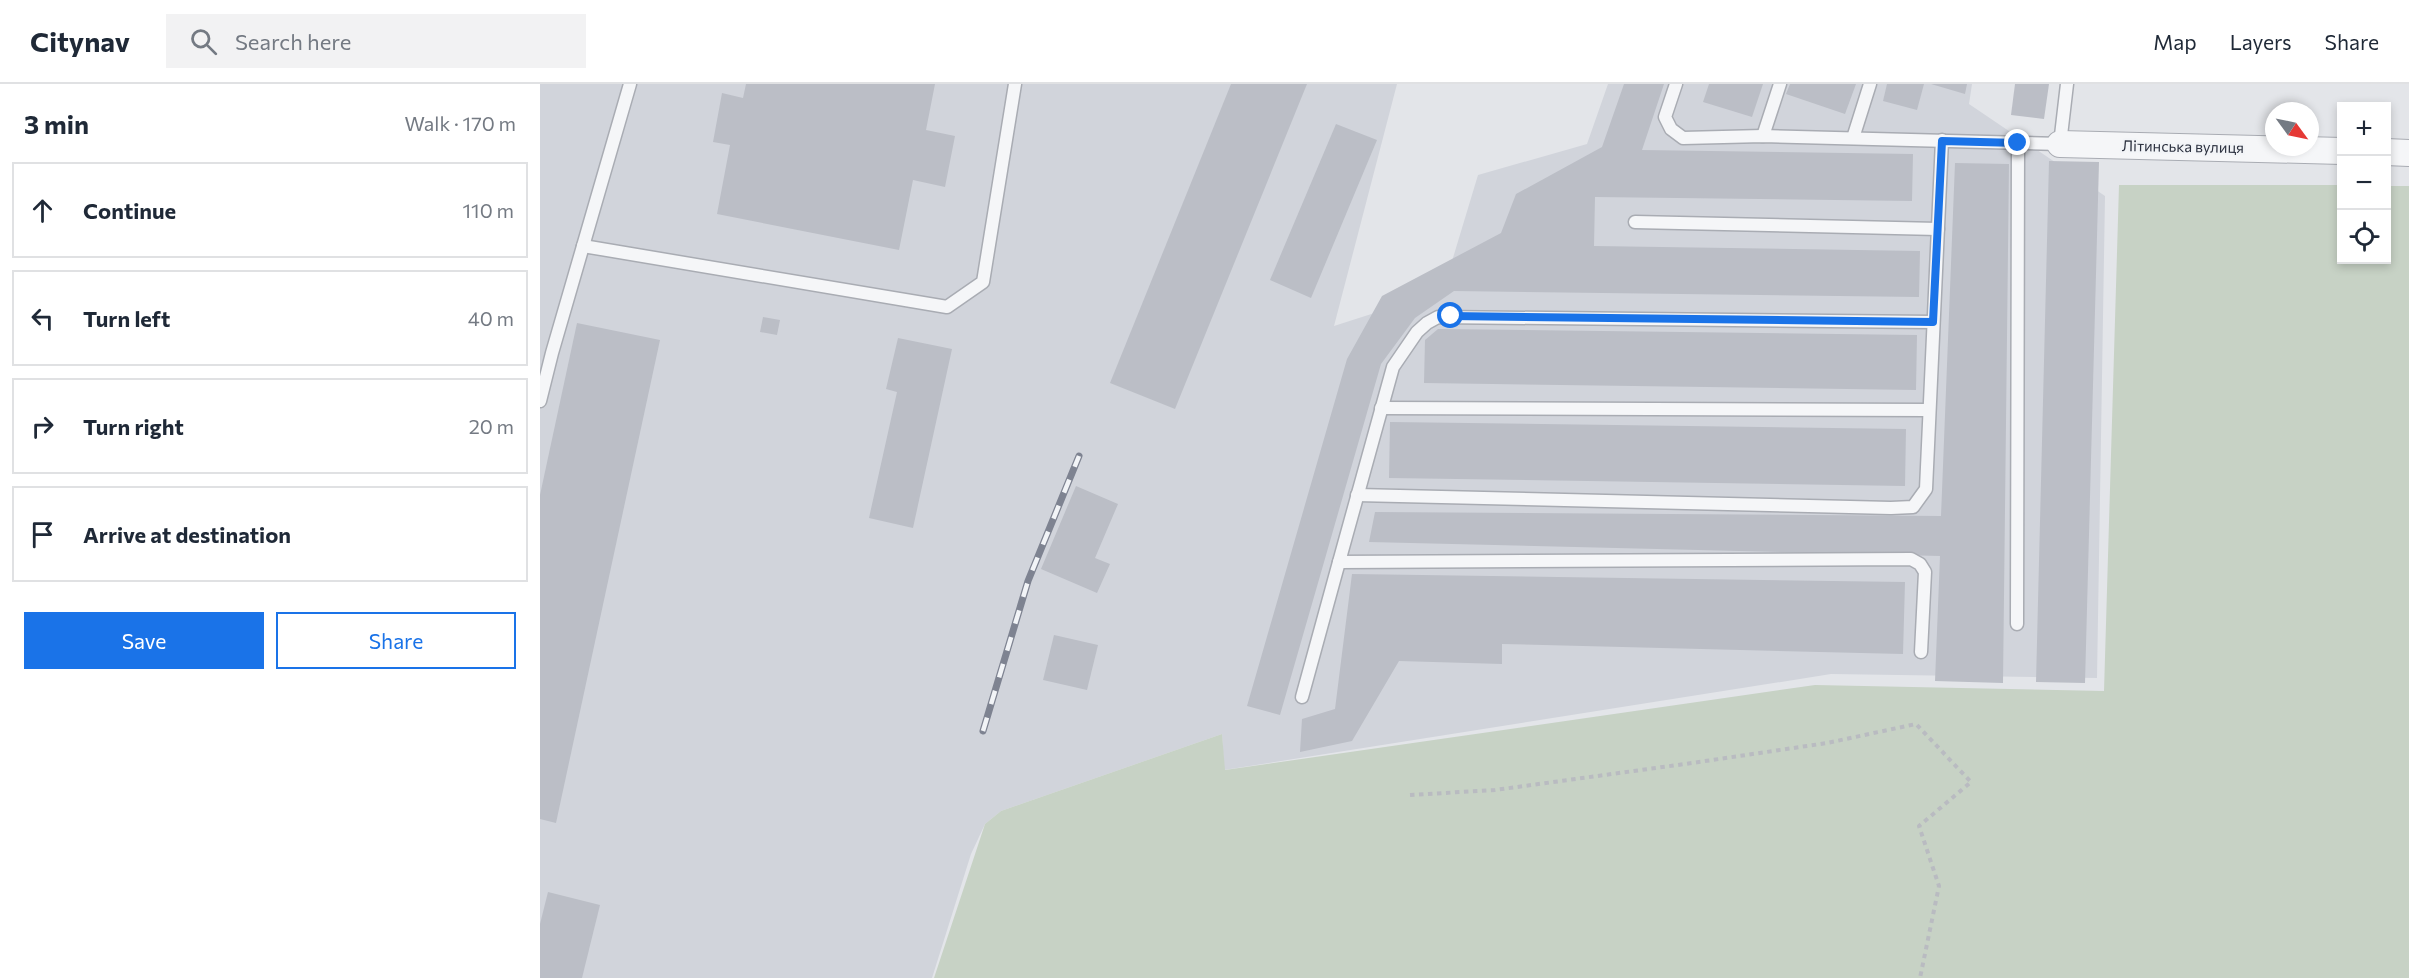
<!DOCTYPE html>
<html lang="en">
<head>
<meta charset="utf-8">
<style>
  :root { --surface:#fff; --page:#f2f2f3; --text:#1f2937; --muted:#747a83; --line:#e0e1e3; --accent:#1a73e8 }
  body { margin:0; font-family:Commissioner,sans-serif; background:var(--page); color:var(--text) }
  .controls { position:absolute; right:18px; top:18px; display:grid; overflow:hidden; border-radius:0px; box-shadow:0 3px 9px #0003 }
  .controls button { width:54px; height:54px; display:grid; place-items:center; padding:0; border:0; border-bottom:2px solid var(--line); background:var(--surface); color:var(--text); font:30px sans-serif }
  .compass { position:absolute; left:1725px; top:18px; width:54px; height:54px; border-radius:50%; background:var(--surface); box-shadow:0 3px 9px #0003; rotate:123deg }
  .stop { position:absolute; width:18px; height:18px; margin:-14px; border:4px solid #1a73e8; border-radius:50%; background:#fff }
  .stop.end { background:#1a73e8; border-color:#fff; box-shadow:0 2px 6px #0008 }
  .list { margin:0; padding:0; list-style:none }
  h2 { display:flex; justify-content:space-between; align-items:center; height:78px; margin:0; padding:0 24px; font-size:26px }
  h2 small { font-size:20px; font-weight:400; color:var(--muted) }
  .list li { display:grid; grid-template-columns:39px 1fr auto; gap:18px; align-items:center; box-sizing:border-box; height:96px; margin:0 12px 12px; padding:0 12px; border:2px solid var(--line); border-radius:0px }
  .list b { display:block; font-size:22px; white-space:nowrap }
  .list em { font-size:20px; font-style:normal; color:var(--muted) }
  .actions { display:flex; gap:12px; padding:18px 24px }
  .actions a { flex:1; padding:14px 0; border:2px solid var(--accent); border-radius:0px; text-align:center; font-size:21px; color:var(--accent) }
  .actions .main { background:var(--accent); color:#fff }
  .icon { flex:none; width:33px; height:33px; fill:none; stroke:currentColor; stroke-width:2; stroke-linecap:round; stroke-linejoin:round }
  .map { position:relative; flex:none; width:1869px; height:894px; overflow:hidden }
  header { display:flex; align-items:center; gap:36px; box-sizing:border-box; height:84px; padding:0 30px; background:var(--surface); border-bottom:2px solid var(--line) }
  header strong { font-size:28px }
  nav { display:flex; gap:33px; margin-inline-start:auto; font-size:21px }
  .search { width:420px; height:54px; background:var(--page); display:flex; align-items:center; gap:15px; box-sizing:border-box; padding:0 21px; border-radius:0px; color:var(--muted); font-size:22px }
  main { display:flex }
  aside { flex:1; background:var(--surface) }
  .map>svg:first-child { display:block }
  .built { fill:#d1d4db }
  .green { fill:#c7d2c5 }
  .building { fill:#bbbec6 }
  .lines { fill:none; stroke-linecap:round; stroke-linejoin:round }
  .service-casing { stroke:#a9acb3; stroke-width:15 }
  .minor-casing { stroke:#a9acb3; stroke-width:28 }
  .path { stroke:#b9bbc1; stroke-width:4; stroke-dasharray:4.5 4.5; stroke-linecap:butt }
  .service { stroke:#f5f6f8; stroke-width:12 }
  .minor { stroke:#f5f6f8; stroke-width:26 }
  .rail-casing { stroke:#7e8391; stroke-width:7 }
  .rail { stroke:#f2f4f7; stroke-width:4.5; stroke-dasharray:14; stroke-linecap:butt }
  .route { stroke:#1a73e8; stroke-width:8 }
  .labels { text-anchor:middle; stroke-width:4.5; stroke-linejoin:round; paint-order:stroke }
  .street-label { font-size:15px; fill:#2d3240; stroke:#f2f4f7 }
</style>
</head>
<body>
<header>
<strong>Citynav</strong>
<div class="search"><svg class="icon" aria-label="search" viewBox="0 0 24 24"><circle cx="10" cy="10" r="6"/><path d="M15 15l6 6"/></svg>Search here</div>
<nav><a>Map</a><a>Layers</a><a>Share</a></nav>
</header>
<main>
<aside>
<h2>3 min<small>Walk · 170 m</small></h2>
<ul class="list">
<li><svg class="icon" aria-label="ahead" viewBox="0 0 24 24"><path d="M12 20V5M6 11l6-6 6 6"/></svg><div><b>Continue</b></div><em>110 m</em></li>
<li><svg class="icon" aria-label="left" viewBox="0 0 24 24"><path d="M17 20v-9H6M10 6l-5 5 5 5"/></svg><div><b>Turn left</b></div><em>40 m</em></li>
<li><svg class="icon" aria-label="right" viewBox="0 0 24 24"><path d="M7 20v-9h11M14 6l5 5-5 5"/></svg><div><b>Turn right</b></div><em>20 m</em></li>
<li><svg class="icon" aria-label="arrive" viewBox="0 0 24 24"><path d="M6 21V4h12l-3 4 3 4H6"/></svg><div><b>Arrive at destination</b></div></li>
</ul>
<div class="actions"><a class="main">Save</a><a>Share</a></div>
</aside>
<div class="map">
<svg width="1869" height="894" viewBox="0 0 1869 894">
  <rect width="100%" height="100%" fill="#e3e5e9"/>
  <polygon class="built" points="0,0 857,0 794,242 903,207 938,91 1047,60 1068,0 1432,0 1429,20 1565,112 1557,594 1291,590 684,686 682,650 461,727 445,740 431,770 392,894 0,894"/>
  <polygon class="green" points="1579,101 1801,101 1802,176 1846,176 1847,102 1869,102 1869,894 394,894 445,740 461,727 682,650 685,686 1275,601 1564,607"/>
  <g class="building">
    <polygon points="206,0 395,0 386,46 415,52 405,103 373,96 359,166 177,130 190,61 173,58 182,9 203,14"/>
    <polygon points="691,0 767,0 635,325 570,299"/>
    <polygon points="1084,0 1124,0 1102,66 1373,70 1372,117 1055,113 1054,162 1380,167 1379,213 914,207 875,234 841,280 740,631 707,622 807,275 842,212 961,149 976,110 1062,63"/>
    <polygon points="1169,0 1223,0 1212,33 1163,18"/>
    <polygon points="1250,0 1316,0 1305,30 1246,10"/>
    <polygon points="1347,0 1384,0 1377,26 1343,17"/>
    <polygon points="1391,0 1427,0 1425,10"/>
    <polygon points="1475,0 1509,0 1504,35 1471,31"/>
    <polygon points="796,40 837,56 771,214 730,196"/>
    <polygon points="1509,77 1559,78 1545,599 1496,598"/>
    <polygon points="1415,79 1469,80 1463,599 1395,597 1400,472 829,458 835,428 1401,432"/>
    <polygon points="223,233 240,236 237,251 220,248"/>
    <polygon points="37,239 120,256 16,739 0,735 0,411"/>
    <polygon points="898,245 1377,251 1376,306 884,299 885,256"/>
    <polygon points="358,254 412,265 373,444 329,434 357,308 346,305"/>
    <polygon points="850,338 1366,345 1365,402 849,394"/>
    <polygon points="536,402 578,420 555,474 570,480 557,509 501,485"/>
    <polygon points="812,490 1365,498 1363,570 962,560 962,580 859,577 812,657 760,668 762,635 795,625"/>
    <polygon points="514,551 558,561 547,606 503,596"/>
    <polygon points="8,808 60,821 42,894 0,894 0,840"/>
  </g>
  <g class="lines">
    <g class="service-casing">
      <g id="service">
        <polyline points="1136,0 1125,33 1131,45 1143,54 1223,52 1520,60 1527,0"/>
        <polyline points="1223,52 1240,0"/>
        <polyline points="1313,54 1330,0"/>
        <polyline points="1095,138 1398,145"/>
        <polyline points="43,162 407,223 443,198 475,0"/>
        <polyline points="0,317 12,269 90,0"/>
        <polyline points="841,324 1389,326"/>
        <polyline points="817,411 1351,424 1373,423 1386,405 1402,56"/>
        <polyline points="1477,540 1478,59"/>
        <polyline points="1381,568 1385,488 1380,480 1371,475 799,478 853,283 877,248 887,239 898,233 1393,238"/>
        <polyline points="762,613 799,478"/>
      </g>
    </g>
    <g class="minor-casing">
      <g id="minor">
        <polyline points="1520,60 1802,67"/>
        <polyline points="1846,68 1869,69"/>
      </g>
    </g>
    <polyline class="path" points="870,711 955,706 1152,679 1287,659 1376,640 1431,698 1379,742 1399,802 1380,894"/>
    <use href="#service" class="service"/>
    <use href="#minor" class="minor"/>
    <g class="rail-casing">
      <polyline id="rail" points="443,647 488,497 539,372"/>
    </g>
    <use href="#rail" class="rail"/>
  </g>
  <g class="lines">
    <polyline class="route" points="911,232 1393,238 1402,57 1478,59"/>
  </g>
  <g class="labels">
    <g class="street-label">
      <text transform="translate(1643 63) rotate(1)" y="5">Літинська вулиця</text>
    </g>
  </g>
</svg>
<div class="controls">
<button>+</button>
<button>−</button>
<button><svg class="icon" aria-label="locate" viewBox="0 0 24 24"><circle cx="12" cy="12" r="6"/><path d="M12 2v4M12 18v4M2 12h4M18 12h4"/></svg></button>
</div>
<svg class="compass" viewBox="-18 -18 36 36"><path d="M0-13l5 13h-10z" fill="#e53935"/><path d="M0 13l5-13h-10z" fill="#747a83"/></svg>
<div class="stop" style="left:911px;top:232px"></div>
<div class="stop end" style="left:1478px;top:59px"></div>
</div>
</main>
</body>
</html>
